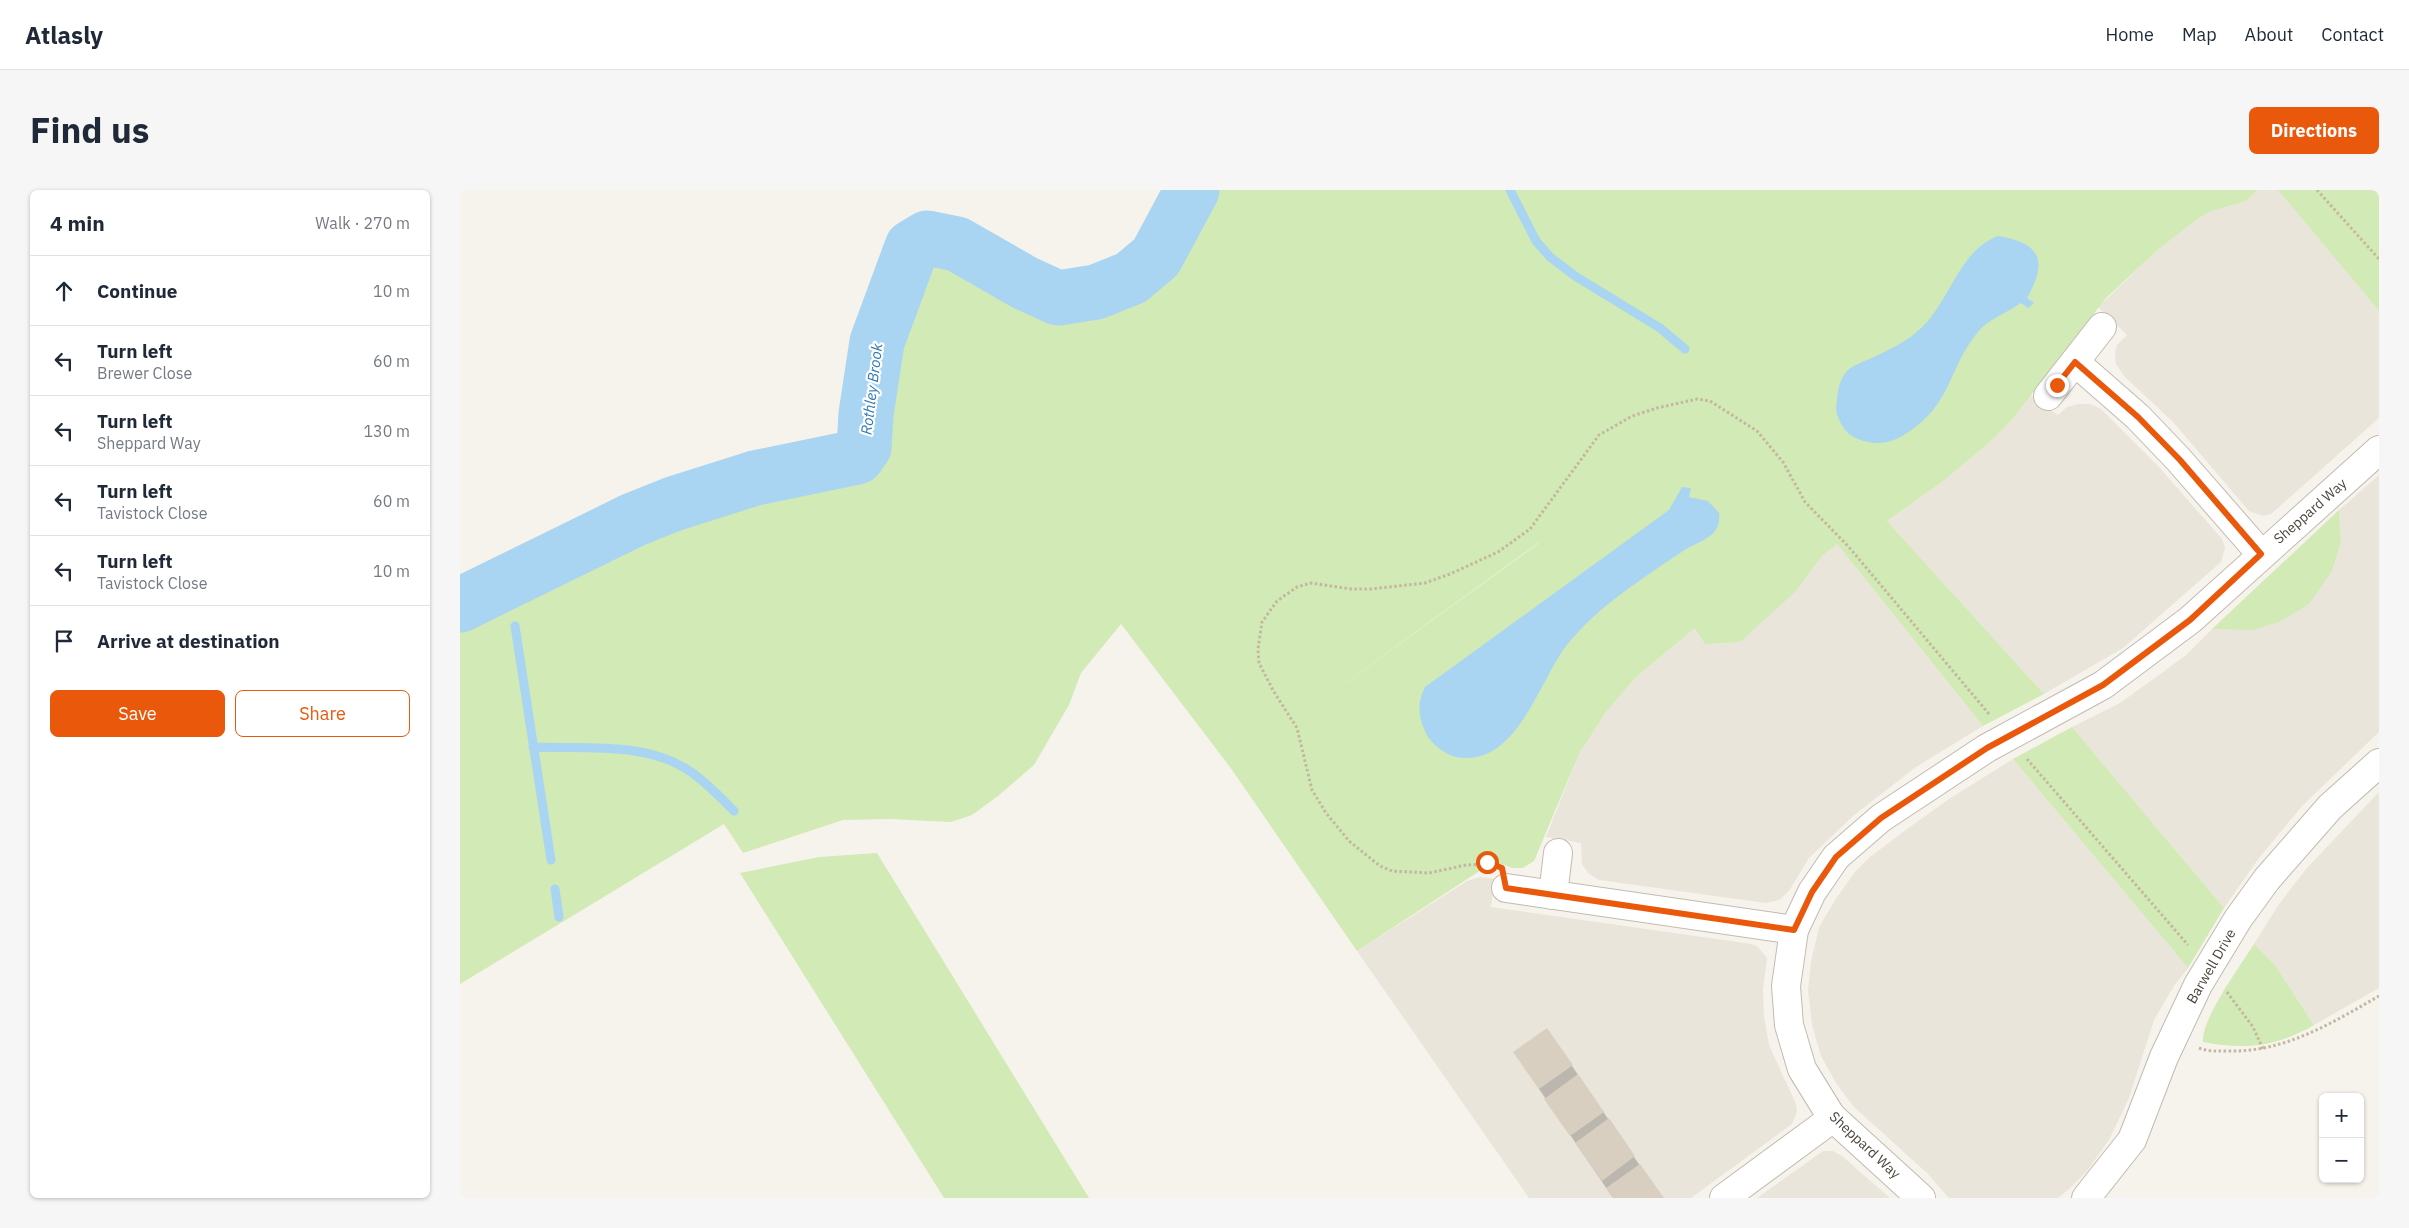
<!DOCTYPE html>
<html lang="en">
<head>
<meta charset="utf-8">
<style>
  :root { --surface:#fff; --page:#f6f6f7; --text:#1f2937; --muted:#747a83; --line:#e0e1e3; --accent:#ea580c }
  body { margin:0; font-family:"IBM Plex Sans",sans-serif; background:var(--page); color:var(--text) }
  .controls { position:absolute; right:15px; bottom:15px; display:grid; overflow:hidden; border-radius:8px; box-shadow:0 1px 4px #0004 }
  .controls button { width:45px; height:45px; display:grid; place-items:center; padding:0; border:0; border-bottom:1px solid var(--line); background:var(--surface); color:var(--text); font:25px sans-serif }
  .stop { position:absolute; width:15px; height:15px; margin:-11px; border:4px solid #ea580c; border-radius:50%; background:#fff }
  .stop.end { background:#ea580c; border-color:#fff; box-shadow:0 1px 5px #0008 }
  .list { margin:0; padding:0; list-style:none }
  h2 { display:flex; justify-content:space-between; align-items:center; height:65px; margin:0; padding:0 20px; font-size:21px }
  h2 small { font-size:16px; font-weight:400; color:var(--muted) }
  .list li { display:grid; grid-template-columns:32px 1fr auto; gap:15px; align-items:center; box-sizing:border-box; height:70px; padding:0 20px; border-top:1px solid var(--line) }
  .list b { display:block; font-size:19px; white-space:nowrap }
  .list p { margin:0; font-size:16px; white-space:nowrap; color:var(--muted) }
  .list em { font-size:16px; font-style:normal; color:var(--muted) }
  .actions { display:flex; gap:10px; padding:15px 20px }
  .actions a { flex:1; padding:11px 0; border:1px solid var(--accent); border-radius:8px; text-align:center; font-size:18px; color:var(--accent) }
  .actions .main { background:var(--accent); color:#fff }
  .icon { flex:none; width:28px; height:28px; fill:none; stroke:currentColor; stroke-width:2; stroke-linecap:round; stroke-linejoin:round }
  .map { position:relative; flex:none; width:1919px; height:1008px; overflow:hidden; border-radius:8px }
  header { display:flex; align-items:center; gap:30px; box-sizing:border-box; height:70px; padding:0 25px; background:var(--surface); border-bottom:1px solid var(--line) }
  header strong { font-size:24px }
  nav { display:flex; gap:28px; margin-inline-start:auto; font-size:18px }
  .intro { display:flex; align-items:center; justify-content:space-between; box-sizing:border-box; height:120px; padding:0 30px }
  h1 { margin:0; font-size:35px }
  .button { padding:12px 22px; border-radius:8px; background:var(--accent); color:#fff; font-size:18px; font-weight:700 }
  main { display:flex; gap:30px; padding:0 30px }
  aside { flex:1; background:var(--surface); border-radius:8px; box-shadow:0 1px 4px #0004 }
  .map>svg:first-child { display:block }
  .residential { fill:#eae5da }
  .green { fill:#d2eab5; fill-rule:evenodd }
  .water { fill:#a9d4f2 }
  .shadow { fill:#0003 }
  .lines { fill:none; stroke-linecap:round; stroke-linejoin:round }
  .stream { stroke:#a9d4f2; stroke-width:9 }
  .river { stroke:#a9d4f2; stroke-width:55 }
  .building { fill:#d8cfc1 }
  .street-casing { stroke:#c2bbae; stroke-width:30 }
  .path { stroke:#c4b79f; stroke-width:3; stroke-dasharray:2.5 2.5; stroke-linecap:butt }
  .street { stroke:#fff; stroke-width:28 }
  .route { stroke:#ea580c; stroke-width:6 }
  .labels { text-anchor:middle; stroke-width:4.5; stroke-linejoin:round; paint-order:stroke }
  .street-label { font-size:14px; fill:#4b4439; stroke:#fff }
  .water-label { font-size:15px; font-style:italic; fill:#2e7ab2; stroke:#fff }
</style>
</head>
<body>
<header>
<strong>Atlasly</strong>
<nav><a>Home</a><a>Map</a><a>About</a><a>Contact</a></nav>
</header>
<div class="intro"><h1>Find us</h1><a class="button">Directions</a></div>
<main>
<aside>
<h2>4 min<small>Walk · 270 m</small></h2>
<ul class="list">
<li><svg class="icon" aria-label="ahead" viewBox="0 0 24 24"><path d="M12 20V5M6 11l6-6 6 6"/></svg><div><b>Continue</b></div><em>10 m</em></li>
<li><svg class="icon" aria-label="left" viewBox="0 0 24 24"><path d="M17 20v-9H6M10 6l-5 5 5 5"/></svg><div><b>Turn left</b><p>Brewer Close</p></div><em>60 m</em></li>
<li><svg class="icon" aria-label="left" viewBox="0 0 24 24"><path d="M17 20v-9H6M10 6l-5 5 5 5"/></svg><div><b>Turn left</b><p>Sheppard Way</p></div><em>130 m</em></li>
<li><svg class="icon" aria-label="left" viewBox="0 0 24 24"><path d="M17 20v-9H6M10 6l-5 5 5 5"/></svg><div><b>Turn left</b><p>Tavistock Close</p></div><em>60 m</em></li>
<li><svg class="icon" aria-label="left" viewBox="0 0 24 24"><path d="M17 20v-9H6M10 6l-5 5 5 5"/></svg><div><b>Turn left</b><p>Tavistock Close</p></div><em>10 m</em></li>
<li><svg class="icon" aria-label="arrive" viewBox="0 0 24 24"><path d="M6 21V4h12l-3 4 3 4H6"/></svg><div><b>Arrive at destination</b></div></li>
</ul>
<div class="actions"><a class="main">Save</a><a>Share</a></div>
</aside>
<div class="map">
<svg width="1919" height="1008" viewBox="0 0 1919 1008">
  <rect width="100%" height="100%" fill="#f6f3ec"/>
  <g class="residential">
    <polygon points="1798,0 1818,0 1919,121 1919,228 1811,324 1803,326 1789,321 1714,233 1664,186 1656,174 1655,163 1657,155 1667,145 1638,117 1699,59 1736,30 1749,22 1786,11"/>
    <polygon points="1569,204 1598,225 1607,217 1618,214 1630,214 1641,219 1699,277 1762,349 1765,358 1761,372 1663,458 1584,504 1427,331 1482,292 1530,252 1550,232"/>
    <polygon points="1919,285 1919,542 1842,616 1799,668 1764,718 1612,537 1660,513 1699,485 1726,465 1752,439 1794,439 1872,381 1881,353 1879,320"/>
    <polygon points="1377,354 1523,536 1456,577 1393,626 1349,668 1329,701 1319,710 1306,713 1139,690 1128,683 1122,674 1121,653 1086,647 1119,564 1146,522 1176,487 1236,437 1336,401 1362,366"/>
    <polygon points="1553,569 1728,778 1714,796 1694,830 1669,908 1649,950 1627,981 1608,1000 1598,1008 1489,1008 1468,984 1393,916 1376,893 1361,866 1352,835 1348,800 1351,772 1359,737 1377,707 1395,682 1410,667 1443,642 1489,609"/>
    <polygon points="1919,602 1919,798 1854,835 1815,775 1794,754 1819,714 1847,678"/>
    <polygon points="1020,687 1035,689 1031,717 1292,754 1298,757 1307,768 1303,800 1304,826 1309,855 1336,914 1337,922 1332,934 1231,1008 1069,1008 897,761 1007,691"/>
    <polygon points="1363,961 1373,961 1382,966 1430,1008 1297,1008"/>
  </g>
  <g class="green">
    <path d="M734 0H1798L1786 11 1749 22 1736 30 1699 59 1646 108 1550 232 1530 252 1482 292 1427 331 1584 504 1523 536 1377 354 1362 366 1336 401 1280 452 1245 454 1235 438 1176 487 1146 522 1119 564 1074 671 1063 678H1052L1042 674 1021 680 897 761 770 577 661 434 621 483 609 515 574 575 538 606 512 625 491 632 431 629 383 630 283 663 264 634 0 794V421L77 391 195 333 264 309 397 276 415 263 418 246 423 171 448 110 467 48 573 96 627 103 671 88 710 41ZM1079 353 811 547 1078 353Z"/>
    <polygon points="1818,0 1919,0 1919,121"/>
    <polygon points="1879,320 1881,353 1872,381 1849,414 1821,431 1794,440 1752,439"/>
    <polygon points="1612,537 1764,718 1728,778 1553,569"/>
    <polygon points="417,663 629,1008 484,1008 280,683 359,667"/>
    <path d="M1794 754 1815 775 1854 835C1816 857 1785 860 1743 852 1741 829 1781 775 1794 754Z"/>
  </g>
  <g class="water">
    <path d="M1538 46C1581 53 1588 71 1567 108L1574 113 1568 118 1561 113C1547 123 1528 129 1517 143 1488 179 1492 214 1447 243 1435 251 1422 255 1408 252 1391 249 1382 240 1377 224 1375 219 1377 214 1377 209 1378 198 1380 189 1387 181 1393 175 1406 171 1414 167 1429 160 1447 151 1459 140 1490 113 1498 61 1538 46Z"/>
    <path d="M1222 297 1231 298 1229 307 1248 311 1259 323C1260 332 1258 340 1250 346 1242 352 1232 355 1223 361 1199 377 1175 393 1152 411 1135 424 1120 439 1106 456 1078 493 1056 578 996 567 984 564 969 552 965 541 958 525 957 513 965 497L1209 320Z"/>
  </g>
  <polygon class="shadow" points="1054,862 1112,876 1202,1008 1153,1008"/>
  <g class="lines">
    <g class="stream">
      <polyline points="1050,0 1076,51 1090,67 1115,86 1200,138 1225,159"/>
      <polyline points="55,436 91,670"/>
      <path d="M73 557C125 559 187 551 231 582 247 593 261 608 274 621"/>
      <polyline points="95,699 99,727"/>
    </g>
    <polyline class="river" points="0,415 173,330 213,314 295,288 397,267 404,257 406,224 417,152 452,57 467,48 497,54 565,93 598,108 636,102 671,88 696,67 732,0"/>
  </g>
  <g class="building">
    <polygon points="1087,838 1113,875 1079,899 1053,862"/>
    <polygon points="1118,884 1144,922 1110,946 1084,909"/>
    <polygon points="1149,928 1175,966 1142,991 1115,953"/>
    <polygon points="1180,974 1204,1008 1153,1008 1146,998"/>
  </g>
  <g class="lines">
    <g class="street-casing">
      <g id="street">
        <polyline points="1615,172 1678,227 1719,270 1801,364"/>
        <polyline points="1588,206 1642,137"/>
        <polyline points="1046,698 1334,740"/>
        <polyline points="1093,705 1098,663"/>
        <polyline points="1264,1008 1373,928"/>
        <polyline points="1461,1008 1371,926 1342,879 1329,835 1326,796 1334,740 1352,702 1376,667 1421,628 1527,558 1643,495 1730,430 1919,260"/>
        <polyline points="1626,1008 1672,950 1704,867 1738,795 1778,729 1807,689 1870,617 1919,573"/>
      </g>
    </g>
    <g class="path">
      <polyline points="1857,0 1919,69"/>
      <polyline points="1567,569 1728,755"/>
      <polyline points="1031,674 1006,675 969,683 932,681 920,676 889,651 866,623 852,600 837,538 814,502 799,473 798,459 802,432 817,411 837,397 851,393 891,399 911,399 965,393 990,384 1038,362 1070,339 1139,245 1172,226 1197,218 1237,209 1250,211 1297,241 1323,272 1345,312 1388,356 1529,524"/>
      <polyline points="1767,802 1793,837 1803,859"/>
      <path d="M1739 858C1749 862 1759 861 1770 861 1825 862 1872 833 1919 806"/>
    </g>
    <use href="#street" class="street"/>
  </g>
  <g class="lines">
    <polyline class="route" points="1027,672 1042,678 1046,698 1334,740 1352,702 1376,667 1421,628 1527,558 1643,495 1730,430 1801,364 1720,270 1678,227 1615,172 1597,195"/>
  </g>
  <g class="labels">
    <g class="street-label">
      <text transform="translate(1850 321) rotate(-41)" y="5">Sheppard Way</text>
      <text transform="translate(1751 776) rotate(-60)" y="5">Barwell Drive</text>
      <text transform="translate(1405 955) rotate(43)" y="5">Sheppard Way</text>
    </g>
    <g class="water-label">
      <text transform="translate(412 199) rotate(-83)" y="5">Rothley Brook</text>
    </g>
  </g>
</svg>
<div class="controls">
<button>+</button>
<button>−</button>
</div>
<div class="stop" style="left:1027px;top:672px"></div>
<div class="stop end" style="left:1597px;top:195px"></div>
</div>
</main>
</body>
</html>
